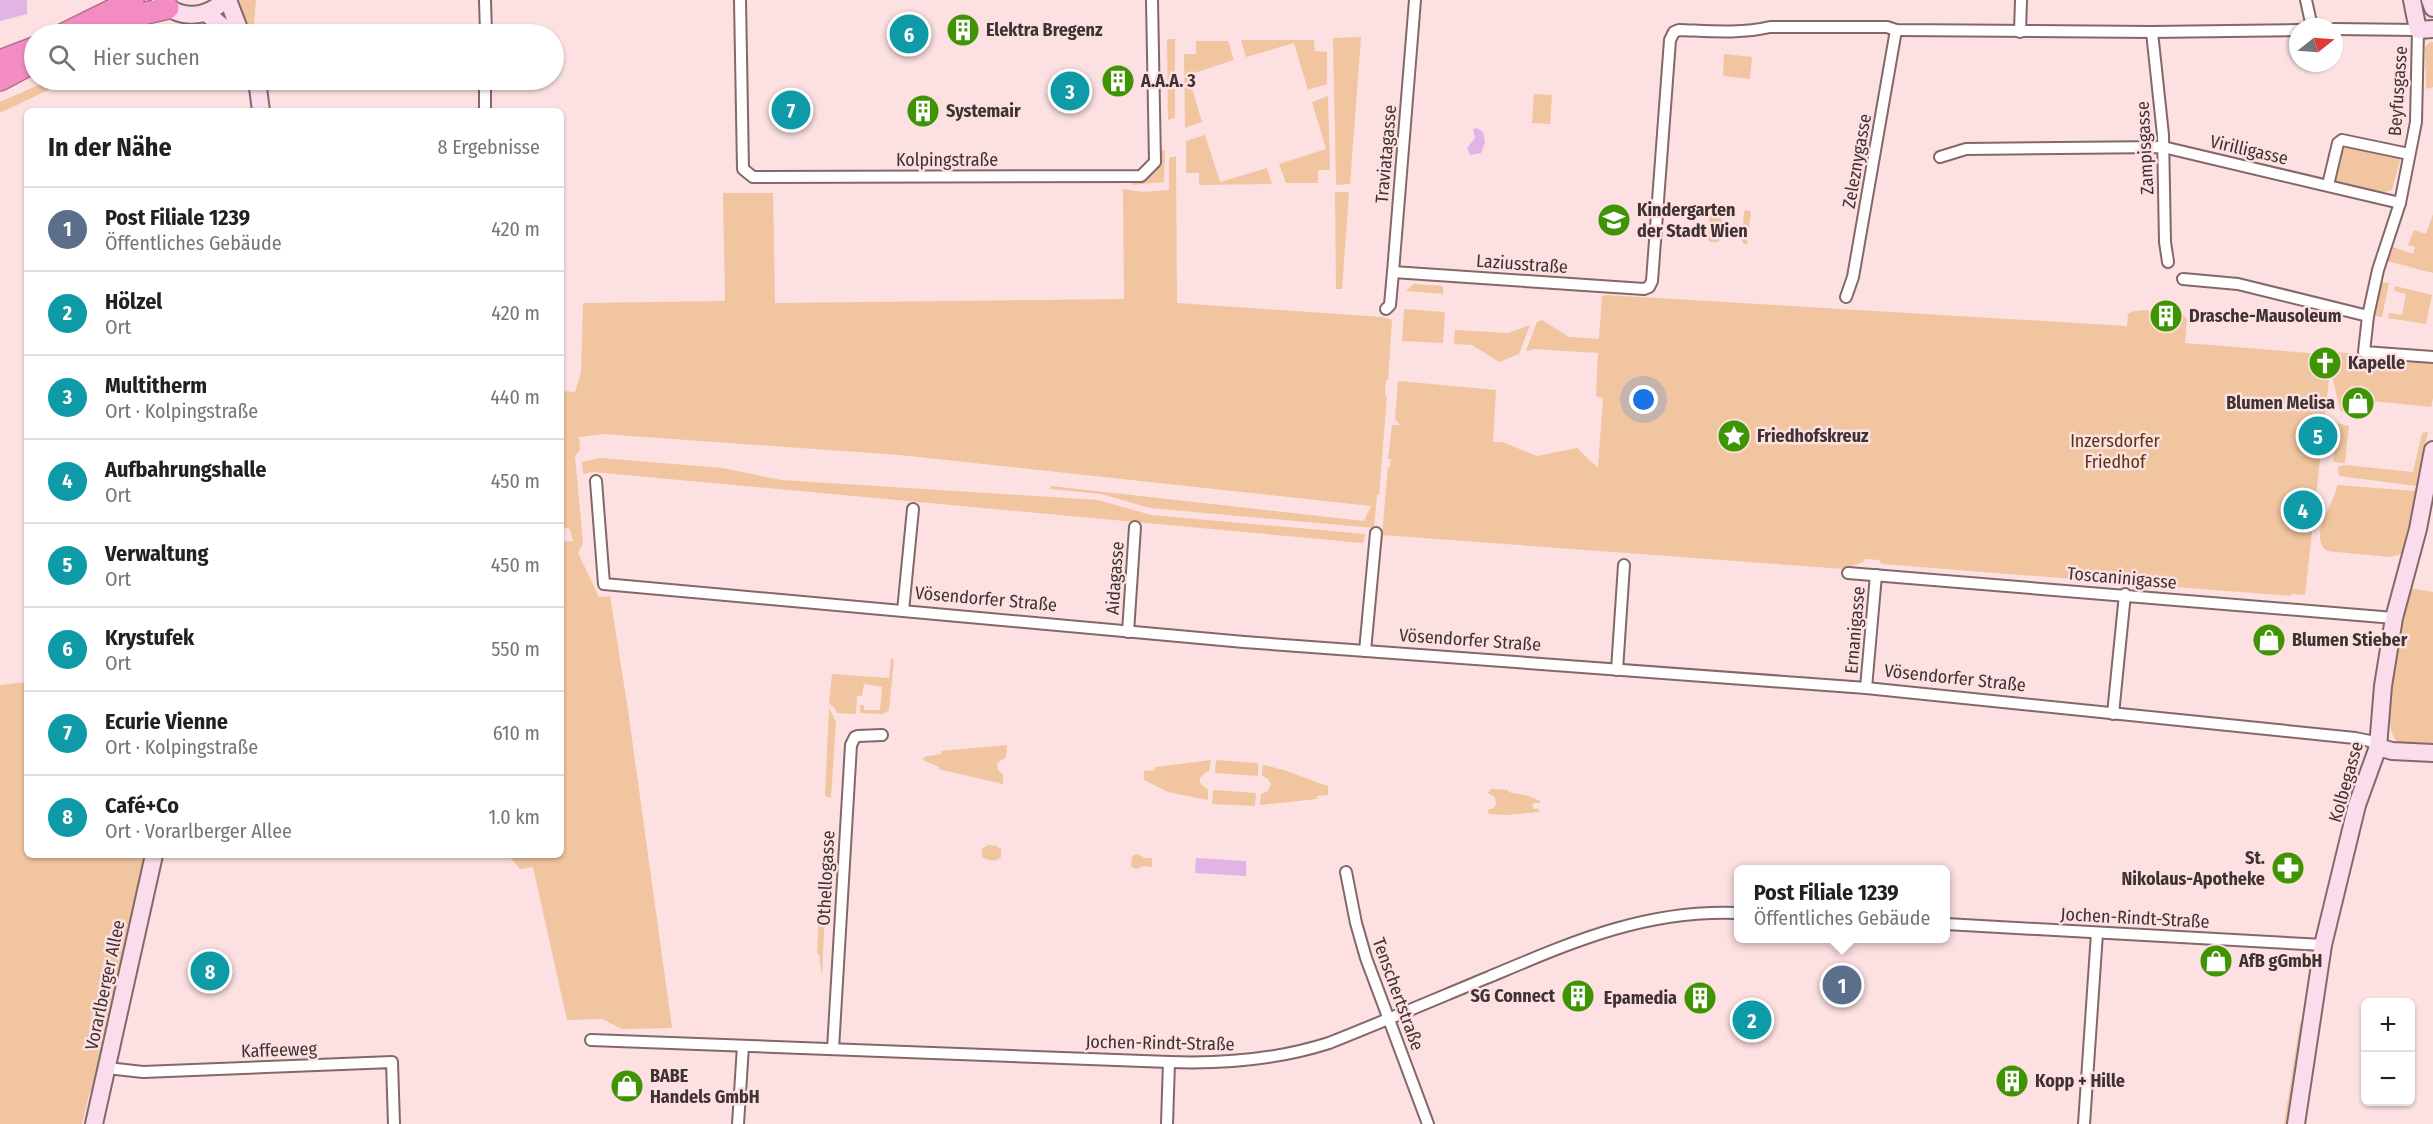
<!DOCTYPE html>
<html lang="de">
<head>
<meta charset="utf-8">
<style>
  :root { --surface:#fff; --page:#f2f2f2; --text:#202124; --muted:#757577; --line:#e0e0e0; --accent:#3e9403 }
  body { margin:0; font-family:"Fira Sans Condensed",sans-serif; background:var(--page); color:var(--text) }
  .controls { position:absolute; right:18px; bottom:18px; display:grid; overflow:hidden; border-radius:9px; box-shadow:0 2px 4px #0004 }
  .controls button { width:54px; height:54px; display:grid; place-items:center; padding:0; border:0; border-bottom:2px solid var(--line); background:var(--surface); color:var(--text); font:30px sans-serif }
  .compass { position:absolute; left:2289px; top:18px; width:54px; height:54px; border-radius:50%; background:var(--surface); box-shadow:0 2px 4px #0004; rotate:73deg }
  .you { position:absolute; left:1644px; top:400px; width:21px; height:21px; margin:-15px; border:4px solid #fff; border-radius:50%; background:#1a73e8; box-shadow:0 0 0 9px #1a73e833 }
  .badge { display:grid; place-items:center; width:39px; height:39px; border-radius:50%; background:var(--accent); color:#fff; font-size:20px; font-weight:700 }
  .pin { position:absolute; translate:-50% -50%; border:3px solid #fff; box-shadow:0 2px 6px #0006 }
  .popup { position:absolute; left:1734px; top:865px; width:216px; height:78px; box-sizing:border-box; display:grid; place-content:center; border-radius:9px; background:var(--surface); filter:drop-shadow(0 2px 4px #0005); font-size:20px; white-space:nowrap; color:var(--muted) }
  .popup b { font-size:22px; color:var(--text) }
  .popup::after { content:''; position:absolute; left:50%; top:100%; margin-left:-12px; border:12px solid transparent; border-top-color:var(--surface) }
  .list { margin:0; padding:0; list-style:none }
  h2 { display:flex; justify-content:space-between; align-items:center; height:78px; margin:0; padding:0 24px; font-size:26px }
  h2 small { font-size:20px; font-weight:400; color:var(--muted) }
  .list li { display:grid; grid-template-columns:39px 1fr auto; gap:18px; align-items:center; box-sizing:border-box; height:84px; padding:0 24px; border-top:2px solid var(--line) }
  .list b { display:block; font-size:22px; white-space:nowrap }
  .list p { margin:0; font-size:20px; white-space:nowrap; color:var(--muted) }
  .list em { font-size:20px; font-style:normal; color:var(--muted) }
  .icon { flex:none; width:33px; height:33px; fill:none; stroke:currentColor; stroke-width:2; stroke-linecap:round; stroke-linejoin:round }
  .map { position:relative; flex:none; width:2433px; height:1124px; overflow:hidden }
  .search { position:absolute; background:var(--surface); box-shadow:0 2px 4px #0004; left:24px; top:24px; width:540px; height:66px; display:flex; align-items:center; gap:15px; box-sizing:border-box; padding:0 21px; border-radius:33px; color:var(--muted); font-size:22px }
  .panel { position:absolute; background:var(--surface); box-shadow:0 2px 4px #0004; left:24px; top:108px; width:540px; height:750px; border-radius:9px }
  .map>svg:first-child { display:block }
  .green { fill:#f0c59f }
  .water { fill:#e2b3e5 }
  .lines { fill:none; stroke-linecap:round; stroke-linejoin:round }
  .street-casing { stroke:#846769; stroke-width:14 }
  .secondary-casing { stroke:#846769; stroke-width:20 }
  .highway-casing { stroke:#b46c8f; stroke-width:24 }
  .street { stroke:#fff; stroke-width:10 }
  .secondary { stroke:#fbdcec; stroke-width:16 }
  .highway { stroke:#f38cc1; stroke-width:21 }
  .labels { text-anchor:middle; stroke-width:5; stroke-linejoin:round; paint-order:stroke }
  .poi-label { font-size:18px; font-weight:bold; fill:#3f3232; stroke:#fce0e2; text-anchor:start }
  .street-label { font-size:18px; fill:#3f3232; stroke:#fce0e2 }
  .park-label { font-size:18px; fill:#593612; stroke:#fce0e2 }
</style>
</head>
<body>
<div class="map">
<svg width="2433" height="1124" viewBox="0 0 2433 1124">
  <rect width="100%" height="100%" fill="#fce0e2"/>
  <g class="green">
    <polygon points="236,0 256,0 254,24 245,25"/>
    <polygon points="1361,37 1350,184 1336,185 1333,38"/>
    <polygon points="1167,39 1175,39 1175,71 1172,74 1172,80 1175,81 1175,118 1168,120"/>
    <polygon points="1241,40 1314,40 1315,51 1327,52 1327,84 1308,90 1294,43 1246,57"/>
    <polygon points="1196,41 1228,41 1234,60 1188,75 1202,122 1185,128 1184,54 1196,54"/>
    <polygon points="2430,42 2433,42 2433,87 2426,89 2425,47"/>
    <polygon points="1724,54 1752,57 1750,79 1723,76"/>
    <polygon points="50,80 69,80 0,113 0,102"/>
    <polygon points="1534,94 1552,95 1550,124 1532,123"/>
    <polygon points="1328,96 1330,170 1318,170 1318,183 1286,183 1279,164 1326,149 1312,102"/>
    <polygon points="1205,135 1220,182 1267,168 1272,184 1199,185 1199,173 1186,173 1186,141"/>
    <polygon points="2347,144 2401,157 2392,190 2381,193 2334,181 2341,152"/>
    <path d="M1161 150H1165L1164 182 1131 185 1132 181C1150 178 1160 170 1161 150Z"/>
    <polygon points="1176,156 1177,303 1382,317 1392,320 1388,380 1386,380 1385,395 1387,396 1379,495 1377,495 1374,528 1150,508 1101,494 1050,489 1051,486 1364,521 1371,506 900,455 603,434 579,437 580,450 575,456 583,543 578,553 599,597 610,596 628,710 672,1028 622,1029 602,1019 567,1020 533,867 520,869 508,855 561,855 561,542 573,541 570,529 561,527 561,391 575,392 581,372 583,303 725,301 723,193 773,193 775,303 1124,299 1123,189 1143,192 1169,190 1169,158"/>
    <polygon points="1335,192 1349,192 1342,289 1336,289"/>
    <polygon points="1713,207 1721,208 1723,210 1720,240 1718,242 1710,242 1708,239 1710,209"/>
    <polygon points="1746,210 1751,212 1747,245 1742,242 1744,212"/>
    <polygon points="2433,214 2433,273 2387,261 2393,247 2413,254 2415,247 2408,245 2414,230 2426,234"/>
    <polygon points="2381,282 2389,283 2382,317 2375,316"/>
    <polygon points="1414,284 1443,286 1443,294 1406,291"/>
    <polygon points="2395,286 2432,295 2426,324 2388,318 2389,313 2402,315 2406,294 2394,291"/>
    <path d="M1606 295 2127 326 2128 314C2139 306 2171 313 2183 314L2187 320 2185 343 2321 354V351L2332 352 2305 595 2292 594 2290 596 1882 564 1879 560 1865 559 1863 562 1844 569 1382 535 1388 467H1390L1391 459H1388L1392 425H1400L1395 419 1398 381 1496 390 1493 442H1502L1537 456 1577 448 1598 468 1603 398 1596 396 1598 353 1534 349 1526 351 1537 322 1542 320 1569 337 1599 339 1602 296Z"/>
    <polygon points="1404,309 1445,312 1443,343 1402,341"/>
    <polygon points="1530,325 1519,354 1499,362 1472,345 1454,344 1455,330 1508,333"/>
    <polygon points="2335,352 2433,360 2433,398 2431,407 2352,399 2350,413 2341,412 2333,381"/>
    <polygon points="2337,423 2349,426 2345,463 2333,462"/>
    <polygon points="2428,432 2416,486 2339,476 2338,467 2345,465 2413,472 2422,433"/>
    <polygon points="600,458 722,468 781,480 1098,500 1151,515 1365,534 1363,543 593,472 583,474 582,462"/>
    <path d="M2337 485 2415 491V497L2402 554 2389 557 2327 551C2307 536 2336 502 2337 485Z"/>
    <path d="M2409 588 2433 592V746L2398 743C2376 720 2402 619 2409 588Z"/>
    <polygon points="891,658 894,660 889,710 883,714 860,713 860,705 864,705 864,710 880,710 882,687 864,684 862,696 857,696 856,714 837,713 834,707 829,704 832,674 889,678"/>
    <polygon points="27,682 27,855 148,855 93,1091 90,1091 82,1124 0,1124 0,685"/>
    <polygon points="829,708 836,722 831,798 825,796"/>
    <polygon points="1007,745 1006,757 997,763 998,770 1003,774 1003,784 938,769 939,767 923,760 924,757 941,754 941,751"/>
    <polygon points="1211,760 1209,771 1206,772 1200,778 1200,783 1208,790 1208,800 1168,792 1144,780 1144,771 1155,770 1155,767"/>
    <polygon points="1216,760 1258,763 1258,776 1215,773"/>
    <path d="M1263 765C1286 769 1307 779 1328 786V795L1317 796V799L1260 805 1261 794 1268 791 1271 784 1268 779 1262 776Z"/>
    <polygon points="1491,789 1508,790 1508,792 1529,796 1540,801 1540,803 1534,803 1532,806 1534,809 1539,809 1539,812 1506,815 1489,814 1487,810 1494,808 1496,804 1495,797 1488,793"/>
    <polygon points="1213,790 1256,793 1255,806 1212,804"/>
    <path d="M988 845 997 846 1001 849V857C995 863 988 860 982 857V849Z"/>
    <polygon points="1137,854 1145,858 1152,858 1152,867 1144,866 1136,869 1131,866 1132,856"/>
    <polygon points="820,889 826,889 822,976 819,954 817,953"/>
    <polygon points="2300,1023 2303,1024 2290,1124 2284,1124"/>
  </g>
  <g class="water">
    <polygon points="0,0 27,0 27,14 0,21"/>
    <polygon points="1477,128 1483,132 1485,142 1481,153 1470,155 1467,148 1475,138 1473,129"/>
    <polygon points="1196,858 1246,861 1246,876 1195,873"/>
  </g>
  <g class="lines">
    <g class="street-casing">
      <g id="street">
        <polyline points="485,0 486,34"/>
        <polyline points="740,0 743,169 753,177 1141,176 1155,162 1152,0"/>
        <polyline points="2306,0 2312,27"/>
        <polyline points="2334,29 2418,30 2416,122 2400,203 2378,270 2368,316"/>
        <polyline points="2020,32 2021,0"/>
        <polyline points="2152,32 2163,135 2165,242 2168,262"/>
        <polyline points="485,111 485,80"/>
        <polyline points="1940,157 1966,149 2163,147 2400,203"/>
        <polyline points="2328,185 2338,143 2342,140 2409,154"/>
        <path d="M1393 272 1644 289 1649 287 1652 281 1670 40 1674 32 1679 30C1709 31 1740 34 1770 27H1887L1896 30 2152 32 2298 30"/>
        <polyline points="2183,279 2238,284 2368,316 2364,352 2433,357"/>
        <polyline points="1846,297 1853,277 1896,30"/>
        <polyline points="1386,309 1390,305 1393,272 1415,0"/>
        <polyline points="596,481 604,584 1244,642 1866,688 2355,738 2370,741 2378,747"/>
        <polyline points="1848,573 2394,618"/>
        <polyline points="903,611 913,509"/>
        <polyline points="1128,632 1135,527"/>
        <polyline points="1365,651 1376,533"/>
        <polyline points="1617,670 1624,565"/>
        <polyline points="1866,688 1876,575"/>
        <polyline points="2113,714 2125,594"/>
        <polyline points="1346,872 1356,923 1366,958 1428,1124"/>
        <polyline points="1946,924 2323,945"/>
        <path d="M591 1040 1169 1062C1224 1064 1276 1060 1329 1043 1382 1022 1436 999 1489 977 1572 942 1646 909 1738 913"/>
        <polyline points="833,1049 851,745 855,737 858,736 882,735"/>
        <polyline points="107,1068 143,1072 392,1062 394,1124"/>
        <polyline points="738,1124 743,1046"/>
        <polyline points="1167,1124 1169,1062"/>
        <polyline points="2084,1124 2097,933"/>
      </g>
    </g>
    <g class="secondary-casing">
      <g id="secondary">
        <polyline points="228,0 241,34"/>
        <polyline points="2412,0 2418,30 2433,29"/>
        <polyline points="2430,0 2433,8"/>
        <path d="M160 1C180 20 205 19 225 0"/>
        <polyline points="206,13 232,34"/>
        <polyline points="257,80 261,111"/>
        <polyline points="2378,747 2392,751 2433,753"/>
        <polyline points="94,1124 154,855"/>
        <polyline points="2296,1124 2323,945 2357,805 2378,747 2383,686 2394,618 2418,529 2433,450"/>
      </g>
    </g>
    <g class="highway-casing">
      <g id="highway">
        <polyline points="64,34 133,0"/>
        <polyline points="97,34 146,13 168,8"/>
        <polyline points="0,61 34,48"/>
        <polyline points="0,80 34,62"/>
      </g>
    </g>
    <use href="#street" class="street"/>
    <use href="#secondary" class="secondary"/>
    <use href="#highway" class="highway"/>
  </g>
  <defs>
    <g id="building-disc" transform="scale(1.725)"><circle r="9.5" fill="#3e9403" stroke="#fce0e2"/><path d="M-4-6H4V6H1V3H-1V6H-4ZM-2.5-4.3h1.7v1.8h-1.7ZM.8-4.3h1.7v1.8H.8ZM-2.5-1h1.7V.8h-1.7ZM.8-1h1.7V.8H.8Z" fill="#fff"/></g>
    <g id="school-disc" transform="scale(1.725)"><circle r="9.5" fill="#3e9403" stroke="#fce0e2"/><path d="M0-5L7-2L0 1L-7-2ZM-4 1L0 2.5L4 1V4Q0 6-4 4Z" fill="#fff"/></g>
    <g id="church-disc" transform="scale(1.725)"><circle r="9.5" fill="#3e9403" stroke="#fce0e2"/><path d="M-1.2-6h2.4v3.5h3.3v2.4h-3.3V6h-2.4V-.1h-3.3v-2.4h3.3Z" fill="#fff"/></g>
    <g id="shop-disc" transform="scale(1.725)"><circle r="9.5" fill="#3e9403" stroke="#fce0e2"/><path d="M-5-2.5h2.3a2.7 3.5 0 0 1 5.4 0H5L5.5 6h-11ZM-1.5-2.5h3a1.5 2.3 0 0 0-3 0Z" fill="#fff"/></g>
    <g id="sight-disc" transform="scale(1.725)"><circle r="9.5" fill="#3e9403" stroke="#fce0e2"/><path d="M0-6L1.8-2.2L6-1.7L2.9 1.2L3.7 5.4L0 3.3L-3.7 5.4L-2.9 1.2L-6-1.7L-1.8-2.2Z" fill="#fff"/></g>
    <g id="pharmacy-disc" transform="scale(1.725)"><circle r="9.5" fill="#3e9403" stroke="#fce0e2"/><path d="M-2-6h4v4h4v4h-4v4h-4v-4h-4v-4h4Z" fill="#fff"/></g>
  </defs>
  <g fill-rule="evenodd">
    <use href="#building-disc" x="963" y="30"/>
    <use href="#building-disc" x="1118" y="81"/>
    <use href="#building-disc" x="923" y="111"/>
    <use href="#school-disc" x="1614" y="220"/>
    <use href="#building-disc" x="2166" y="316"/>
    <use href="#church-disc" x="2325" y="363"/>
    <use href="#shop-disc" x="2358" y="403"/>
    <use href="#sight-disc" x="1734" y="436"/>
    <use href="#shop-disc" x="2269" y="640"/>
    <use href="#pharmacy-disc" x="2288" y="868"/>
    <use href="#shop-disc" x="2216" y="961"/>
    <use href="#building-disc" x="1578" y="996"/>
    <use href="#building-disc" x="1700" y="998"/>
    <use href="#building-disc" x="2012" y="1081"/>
    <use href="#shop-disc" x="627" y="1086"/>
  </g>
  <g class="labels">
    <g class="poi-label">
      <text x="986" y="36">Elektra Bregenz</text>
      <text x="1141" y="87">A.A.A. 3</text>
      <text x="946" y="117">Systemair</text>
      <text x="1637" y="216">Kindergarten<tspan x="1637" dy="21">der Stadt Wien</tspan></text>
      <text x="2189" y="322">Drasche-Mausoleum</text>
      <text x="2348" y="369">Kapelle</text>
      <text x="2335" y="409" text-anchor="end">Blumen Melisa</text>
      <text x="1757" y="442">Friedhofskreuz</text>
      <text x="2292" y="646">Blumen Stieber</text>
      <text x="2265" y="864" text-anchor="end">St.<tspan x="2265" dy="21">Nikolaus-Apotheke</tspan></text>
      <text x="2239" y="967">AfB gGmbH</text>
      <text x="1555" y="1002" text-anchor="end">SG Connect</text>
      <text x="1677" y="1004" text-anchor="end">Epamedia</text>
      <text x="650" y="1082">BABE<tspan x="650" dy="21">Handels GmbH</tspan></text>
      <text x="2035" y="1087">Kopp + Hille</text>
    </g>
    <g class="street-label">
      <text transform="translate(2398 91) rotate(-86)" y="6">Beyfusgasse</text>
      <text transform="translate(2145 148) rotate(-93)" y="6">Zampisgasse</text>
      <text transform="translate(2249 150) rotate(13)" y="6">Virilligasse</text>
      <text transform="translate(1386 154) rotate(-85)" y="6">Traviatagasse</text>
      <text x="947" y="166">Kolpingstraße</text>
      <text transform="translate(1857 161) rotate(-80)" y="6">Zeleznygasse</text>
      <text transform="translate(1522 264) rotate(4)" y="6">Laziusstraße</text>
      <text transform="translate(1115 578) rotate(-86)" y="6">Aidagasse</text>
      <text transform="translate(2122 578) rotate(5)" y="6">Toscaninigasse</text>
      <text transform="translate(986 599) rotate(5)" y="6">Vösendorfer Straße</text>
      <text transform="translate(1855 630) rotate(-85)" y="6">Ernanigasse</text>
      <text transform="translate(1470 640) rotate(4)" y="6">Vösendorfer Straße</text>
      <text transform="translate(1955 678) rotate(6)" y="6">Vösendorfer Straße</text>
      <text transform="translate(2346 782) rotate(-74)" y="6">Kolbegasse</text>
      <text transform="translate(826 878) rotate(-87)" y="6">Othellogasse</text>
      <text transform="translate(2135 918) rotate(3)" y="6">Jochen-Rindt-Straße</text>
      <text transform="translate(105 985) rotate(-78)" y="6">Vorarlberger Allee</text>
      <text transform="translate(1398 994) rotate(70)" y="6">Tenschertstraße</text>
      <text transform="translate(1160 1043) rotate(1)" y="6">Jochen-Rindt-Straße</text>
      <text transform="translate(279 1050) rotate(-2)" y="6">Kaffeeweg</text>
    </g>
    <g class="park-label">
      <text x="2115" y="447">Inzersdorfer<tspan x="2115" dy="21">Friedhof</tspan></text>
    </g>
  </g>
</svg>
<div class="controls">
<button>+</button>
<button>−</button>
</div>
<svg class="compass" viewBox="-18 -18 36 36"><path d="M0-13l5 13h-10z" fill="#e53935"/><path d="M0 13l5-13h-10z" fill="#757577"/></svg>
<div class="you"></div>
<div class="pin badge" style="left:1842px;top:985px;background:#5c6f8a">1</div>
<div class="popup"><b>Post Filiale 1239</b>Öffentliches Gebäude</div>
<div class="pin badge" style="left:1752px;top:1020px;background:#0f9aa8">2</div>
<div class="pin badge" style="left:1070px;top:91px;background:#0f9aa8">3</div>
<div class="pin badge" style="left:2303px;top:510px;background:#0f9aa8">4</div>
<div class="pin badge" style="left:2318px;top:436px;background:#0f9aa8">5</div>
<div class="pin badge" style="left:909px;top:34px;background:#0f9aa8">6</div>
<div class="pin badge" style="left:791px;top:110px;background:#0f9aa8">7</div>
<div class="pin badge" style="left:210px;top:971px;background:#0f9aa8">8</div>
<div class="search"><svg class="icon" aria-label="search" viewBox="0 0 24 24"><circle cx="10" cy="10" r="6"/><path d="M15 15l6 6"/></svg>Hier suchen</div>
<section class="panel">
<h2>In der Nähe<small>8 Ergebnisse</small></h2>
<ul class="list">
<li><span class="badge" style="background:#5c6f8a">1</span><div><b>Post Filiale 1239</b><p>Öffentliches Gebäude</p></div><em>420 m</em></li>
<li><span class="badge" style="background:#0f9aa8">2</span><div><b>Hölzel</b><p>Ort</p></div><em>420 m</em></li>
<li><span class="badge" style="background:#0f9aa8">3</span><div><b>Multitherm</b><p>Ort · Kolpingstraße</p></div><em>440 m</em></li>
<li><span class="badge" style="background:#0f9aa8">4</span><div><b>Aufbahrungshalle</b><p>Ort</p></div><em>450 m</em></li>
<li><span class="badge" style="background:#0f9aa8">5</span><div><b>Verwaltung</b><p>Ort</p></div><em>450 m</em></li>
<li><span class="badge" style="background:#0f9aa8">6</span><div><b>Krystufek</b><p>Ort</p></div><em>550 m</em></li>
<li><span class="badge" style="background:#0f9aa8">7</span><div><b>Ecurie Vienne</b><p>Ort · Kolpingstraße</p></div><em>610 m</em></li>
<li><span class="badge" style="background:#0f9aa8">8</span><div><b>Café+Co</b><p>Ort · Vorarlberger Allee</p></div><em>1.0 km</em></li>
</ul>
</section>
</div>
</body>
</html>
